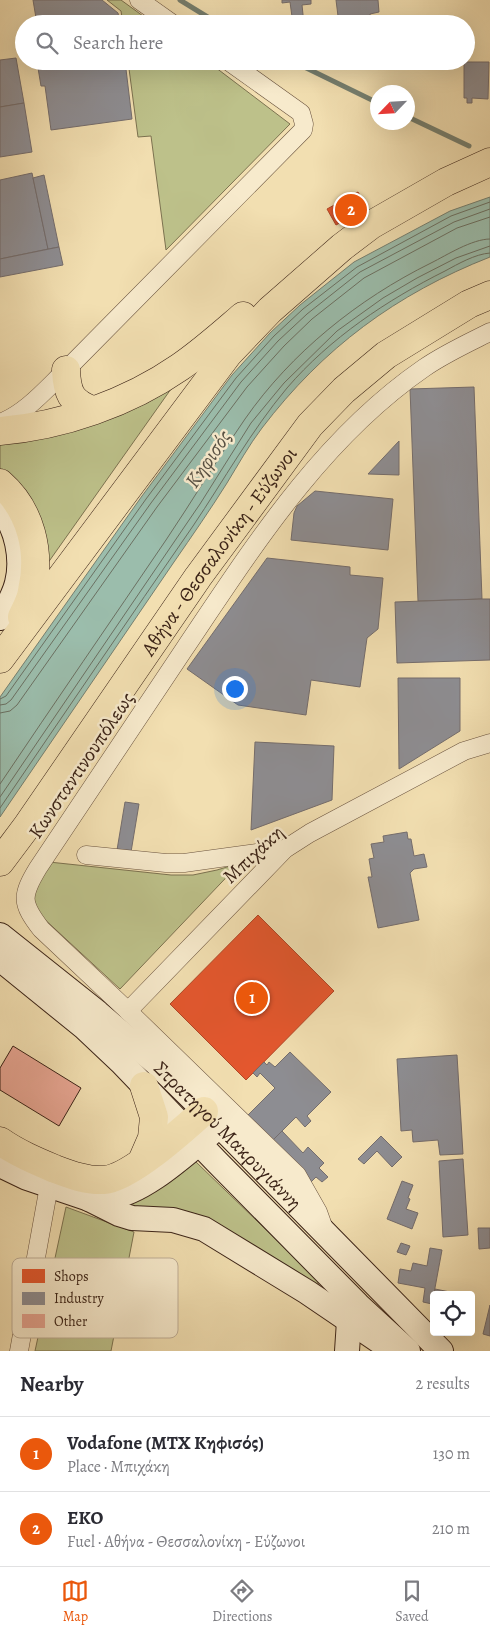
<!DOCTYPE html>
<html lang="en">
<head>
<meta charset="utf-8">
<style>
  :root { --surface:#fff; --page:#f7f7f7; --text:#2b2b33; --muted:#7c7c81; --line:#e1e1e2; --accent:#ea580c }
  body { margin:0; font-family:Alegreya,serif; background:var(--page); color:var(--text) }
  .controls { position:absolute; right:15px; bottom:15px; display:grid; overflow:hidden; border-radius:5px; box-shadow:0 5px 20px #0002 }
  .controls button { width:45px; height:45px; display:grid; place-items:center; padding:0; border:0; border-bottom:1px solid var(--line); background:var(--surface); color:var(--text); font:25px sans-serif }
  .compass { position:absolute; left:370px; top:85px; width:45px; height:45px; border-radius:50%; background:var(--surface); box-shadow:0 5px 20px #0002; rotate:245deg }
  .you { position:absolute; left:234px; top:688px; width:18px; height:18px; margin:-12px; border:4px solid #fff; border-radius:50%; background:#1a73e8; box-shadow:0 0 0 8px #1a73e833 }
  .badge { display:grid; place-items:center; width:32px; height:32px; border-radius:50%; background:var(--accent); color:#fff; font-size:16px; font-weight:700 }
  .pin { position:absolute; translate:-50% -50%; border:2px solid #fff; box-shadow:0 1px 5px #0006 }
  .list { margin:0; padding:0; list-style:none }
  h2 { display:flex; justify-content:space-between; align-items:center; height:65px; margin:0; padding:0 20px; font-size:21px }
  h2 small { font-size:16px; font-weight:400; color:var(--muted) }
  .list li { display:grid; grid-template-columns:32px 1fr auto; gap:15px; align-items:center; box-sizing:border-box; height:75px; padding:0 20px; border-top:1px solid var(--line) }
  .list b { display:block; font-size:19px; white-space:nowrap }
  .list p { margin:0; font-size:16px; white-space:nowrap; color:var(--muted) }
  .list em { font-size:16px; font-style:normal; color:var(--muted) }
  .icon { flex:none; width:28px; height:28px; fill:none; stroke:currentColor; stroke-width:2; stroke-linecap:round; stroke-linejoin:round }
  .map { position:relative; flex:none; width:490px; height:1351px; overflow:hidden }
  .search { position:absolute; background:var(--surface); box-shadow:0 5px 20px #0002; left:15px; right:15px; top:15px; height:55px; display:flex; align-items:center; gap:12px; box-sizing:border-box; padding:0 18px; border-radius:28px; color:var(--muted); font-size:19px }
  .sheet { height:215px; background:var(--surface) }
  nav { display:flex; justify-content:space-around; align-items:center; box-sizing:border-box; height:70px; border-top:1px solid var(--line); background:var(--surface); font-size:14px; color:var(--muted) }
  nav a { display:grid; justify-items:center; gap:2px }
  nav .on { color:var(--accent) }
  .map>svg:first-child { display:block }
  .green { fill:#bdc18a; stroke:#7c7250 }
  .water { fill:#9bbdac; stroke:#757f70 }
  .shops { fill:#e4572e; stroke:#b14727 }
  .industry { fill:#8d8d92; stroke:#746d6d }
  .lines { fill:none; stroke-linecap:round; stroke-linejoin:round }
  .shore { stroke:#6b7062; stroke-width:1 }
  .stream { stroke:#757f70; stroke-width:5 }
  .building { fill:#e7a592; stroke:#3b2317 }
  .street-casing { stroke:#69523e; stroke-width:19 }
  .secondary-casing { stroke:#3b2317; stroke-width:26 }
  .highway-casing { stroke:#3b2317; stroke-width:29 }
  .street { stroke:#f7eacc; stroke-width:18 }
  .secondary { stroke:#f7eacc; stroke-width:24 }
  .highway { stroke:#f2dfb1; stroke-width:28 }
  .labels { text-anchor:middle; stroke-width:5; stroke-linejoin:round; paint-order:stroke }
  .street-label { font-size:20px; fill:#3b2317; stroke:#f7eacc }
  .water-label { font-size:21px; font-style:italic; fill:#585144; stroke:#f7eacc }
  .key { fill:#f7eacc; stroke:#bfae96; stroke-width:1 }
  .key-label { font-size:14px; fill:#3b2317 }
</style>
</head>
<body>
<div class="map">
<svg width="490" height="1351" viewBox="0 0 490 1351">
  <rect width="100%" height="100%" fill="#f2dfb1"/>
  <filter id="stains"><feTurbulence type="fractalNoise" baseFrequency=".004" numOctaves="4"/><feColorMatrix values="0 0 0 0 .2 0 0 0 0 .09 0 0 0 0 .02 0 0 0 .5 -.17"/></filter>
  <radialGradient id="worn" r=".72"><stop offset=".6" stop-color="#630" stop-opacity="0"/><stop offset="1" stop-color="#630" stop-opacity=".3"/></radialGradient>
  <g class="green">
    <polygon points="107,0 121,0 154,24 123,24 121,11"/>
    <polygon points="128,61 207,61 290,124 166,250 151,136 138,137"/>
    <polygon points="169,386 171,389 45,567 0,475 0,437"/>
    <polygon points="49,862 171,875 193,875 217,870 240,863 120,989 41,916 35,906 32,893"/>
    <polygon points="195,1161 318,1280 318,1285 217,1223 196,1214 175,1209 128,1206 177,1177"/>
    <polygon points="66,1207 134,1232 111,1351 35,1351"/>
  </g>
  <path class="water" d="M490 197V257C396 294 323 348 262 428 249 445 238 465 227 483 210 510 192 536 174 562 116 647 58 732 0 817V697L142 496 232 375 270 333 300 305 354 262 450 211Z"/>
  <g class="shops">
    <polygon points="358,192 367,208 336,225 327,209"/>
    <polygon points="258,915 334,991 246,1080 170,1004"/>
  </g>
  <g class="industry">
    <polygon points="33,0 102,0 118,13 120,24 37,24"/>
    <polygon points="282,0 311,0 311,4 302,5 304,24 293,24 290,2 282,3"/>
    <polygon points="336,0 378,0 379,12 370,14 371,24 339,24"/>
    <polygon points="16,58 24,103 0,107 0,60"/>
    <polygon points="42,61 125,61 132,119 51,130 45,86 41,86 38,68 42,68"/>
    <polygon points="464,62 489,62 488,99 472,98 472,103 467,103 467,98 464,98"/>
    <polygon points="24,103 32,152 0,157 0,107"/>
    <polygon points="32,173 48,249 0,259 0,180"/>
    <polygon points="44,175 59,247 48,249 33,178"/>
    <polygon points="59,247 63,265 0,277 0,259"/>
    <polygon points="474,387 482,599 418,601 410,389"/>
    <polygon points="399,441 399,475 368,474"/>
    <polygon points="315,491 393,499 388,550 291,540 294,513 297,506"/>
    <polygon points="267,558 350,567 350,575 383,578 378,629 367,638 360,687 311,680 306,715 238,705 187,669"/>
    <polygon points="482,599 490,599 490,660 397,663 395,602"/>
    <polygon points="398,678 460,678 460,731 399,769"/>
    <polygon points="255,742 334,746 332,800 251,830"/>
    <polygon points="125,802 139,804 131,852 117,850"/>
    <polygon points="407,832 408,839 411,839 414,856 424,854 427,867 414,869 410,873 419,920 378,928 368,877 372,877 369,859 374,858 371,844 384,842 383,836"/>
    <polygon points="290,1052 331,1092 307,1116 311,1121 305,1127 296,1117 271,1142 246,1117 275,1088 260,1073 257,1077 253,1073 264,1062 267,1065 269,1062 275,1067"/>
    <polygon points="457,1055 463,1154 440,1155 438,1140 413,1142 412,1130 401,1131 397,1059"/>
    <polygon points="282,1131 303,1153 308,1147 324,1163 319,1168 328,1177 322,1182 316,1177 311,1182 271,1142"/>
    <polygon points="381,1136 402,1157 392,1167 377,1151 364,1164 358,1159"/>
    <polygon points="463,1159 468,1235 443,1237 439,1161"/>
    <polygon points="402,1181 413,1185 408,1198 410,1199 406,1209 418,1213 412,1229 387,1219"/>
    <polygon points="478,1228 490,1228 490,1248 479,1249"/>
    <polygon points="401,1243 410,1246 406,1255 397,1252"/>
    <polygon points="430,1248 442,1250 432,1304 423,1302 425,1288 398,1283 400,1269 411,1271 413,1263 427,1266"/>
    <polygon points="435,1289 465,1295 434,1295 434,1312 431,1312"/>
    <polygon points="490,1305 490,1336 483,1334"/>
  </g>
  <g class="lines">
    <g class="shore">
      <polyline points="0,699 6,696 146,499 236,378 274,336 303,309 357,267 451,216 490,202"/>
      <polyline points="0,705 6,704 11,700 151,503 241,382 278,341 307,314 360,272 454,222 490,209"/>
      <polyline points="0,713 10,711 17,705 157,507 247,387 284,346 312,319 364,278 457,228 490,217"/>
      <path d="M0 784C55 702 111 621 166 540 193 500 217 459 245 419 291 353 358 299 431 263 447 255 472 239 490 239"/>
      <polyline points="0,797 200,504 251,423 284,383 337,331 383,298 417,278 456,258 490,246"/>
      <path d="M0 808C64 714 128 620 193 526 224 480 251 431 287 388 330 338 387 300 445 271 458 264 475 254 490 253"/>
    </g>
    <g class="stream">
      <polyline points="180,0 219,24"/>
      <polyline points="292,61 378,103"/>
      <polyline points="408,117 469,146"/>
    </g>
  </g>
  <polygon class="building" points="13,1046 81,1088 59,1126 0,1090 0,1068"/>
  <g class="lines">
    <g class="street-casing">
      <g id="street">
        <polyline points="139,0 173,24"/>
        <path d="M0 423C26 413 46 389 66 370L303 130 304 124 301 113 228 61"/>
        <polyline points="86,855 166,863 184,863 285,849"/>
        <polyline points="128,1011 285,849 310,833 464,751 490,743"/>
        <path d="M323 1226 318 1212 297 1175 128 1011 41 929C21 903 21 896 38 868 87 795 136 722 185 648 253 547 321 439 424 368 444 354 468 343 490 332"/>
        <polyline points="19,1351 49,1186"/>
      </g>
    </g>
    <g class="secondary-casing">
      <g id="secondary">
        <path d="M0 508C17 527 23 559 17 583 14 596 7 607 0 618"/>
        <path id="s1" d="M0 935 98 1013 156 1063 220 1126 441 1351"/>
        <polyline points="0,959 85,1028 121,1062 216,1161 358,1305 408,1351"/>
        <polyline points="0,1165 27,1178 89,1199 119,1214 132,1218 173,1220 204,1229 307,1292 385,1345"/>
        <path d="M89 1199C96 1199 103 1199 109 1198 145 1192 183 1156 210 1134"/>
        <polyline points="347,1351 349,1321 355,1309"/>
      </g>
    </g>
    <g class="highway-casing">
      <g id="highway">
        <path d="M66 370C67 393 71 402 92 410"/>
        <path d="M0 431C62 426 128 403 180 367 202 352 222 334 243 316"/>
        <path d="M0 483C31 510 41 552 32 591 31 600 26 608 22 617"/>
        <polyline points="0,659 228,354 270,310 342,247 371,225 446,182 490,162"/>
        <path id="s2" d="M0 862 27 826 198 577 310 425 344 390 386 355 469 304 490 295"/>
        <path d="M0 1141C17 1153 36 1161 55 1169 71 1175 87 1181 104 1180 130 1178 184 1129 204 1111"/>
        <polyline points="142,1161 152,1138 154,1117 144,1086"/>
      </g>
    </g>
    <use href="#street" class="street"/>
    <use href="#secondary" class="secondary"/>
    <use href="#highway" class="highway"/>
  </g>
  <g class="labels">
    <g class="street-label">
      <text dy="7" stroke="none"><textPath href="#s2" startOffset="380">Αθήνα - Θεσσαλονίκη - Εύζωνοι</textPath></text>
      <text transform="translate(81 765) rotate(-56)" y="7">Κωνσταντινουπόλεως</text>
      <text transform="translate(253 854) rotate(-43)" y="7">Μπιχάκη</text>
      <text dy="7" stroke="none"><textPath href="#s1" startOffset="304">Στρατηγού Μακρυγιάννη</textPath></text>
    </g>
    <g class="water-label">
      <text transform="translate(208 459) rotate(-56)" y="7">Κηφισός</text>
    </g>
  </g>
  <rect x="12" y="1258" width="166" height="80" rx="8" class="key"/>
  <rect x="22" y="1269" width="23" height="14" fill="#e4572e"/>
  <rect x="22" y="1292" width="23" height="13" fill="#8d8d92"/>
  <rect x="22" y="1314" width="23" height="14" fill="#e7a592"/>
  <g class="key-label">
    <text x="54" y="1281">Shops</text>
    <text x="54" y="1303">Industry</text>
    <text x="54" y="1326">Other</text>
  </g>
  <rect width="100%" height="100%" filter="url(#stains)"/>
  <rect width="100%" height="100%" fill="url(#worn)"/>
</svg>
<div class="controls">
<button><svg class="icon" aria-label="locate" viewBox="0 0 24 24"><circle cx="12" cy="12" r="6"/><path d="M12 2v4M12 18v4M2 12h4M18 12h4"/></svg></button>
</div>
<svg class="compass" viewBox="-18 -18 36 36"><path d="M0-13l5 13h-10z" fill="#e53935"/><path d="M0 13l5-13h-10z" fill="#7c7c81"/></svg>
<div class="you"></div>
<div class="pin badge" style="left:252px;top:998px">1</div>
<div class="pin badge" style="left:351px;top:210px">2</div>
<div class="search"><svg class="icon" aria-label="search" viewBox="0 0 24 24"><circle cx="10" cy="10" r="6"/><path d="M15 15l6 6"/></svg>Search here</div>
</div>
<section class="sheet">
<h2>Nearby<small>2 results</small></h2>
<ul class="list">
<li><span class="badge">1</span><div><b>Vodafone (MTX Κηφισός)</b><p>Place · Μπιχάκη</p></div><em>130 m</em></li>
<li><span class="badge">2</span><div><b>EKO</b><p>Fuel · Αθήνα - Θεσσαλονίκη - Εύζωνοι</p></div><em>210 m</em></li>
</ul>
</section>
<nav>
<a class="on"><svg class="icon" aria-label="map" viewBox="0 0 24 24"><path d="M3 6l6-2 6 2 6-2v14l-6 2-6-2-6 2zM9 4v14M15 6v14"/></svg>Map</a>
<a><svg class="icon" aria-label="directions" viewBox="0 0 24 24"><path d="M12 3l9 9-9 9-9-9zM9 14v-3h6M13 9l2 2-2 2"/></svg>Directions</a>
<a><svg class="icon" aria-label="saved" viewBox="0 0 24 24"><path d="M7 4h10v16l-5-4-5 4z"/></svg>Saved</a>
</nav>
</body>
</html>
